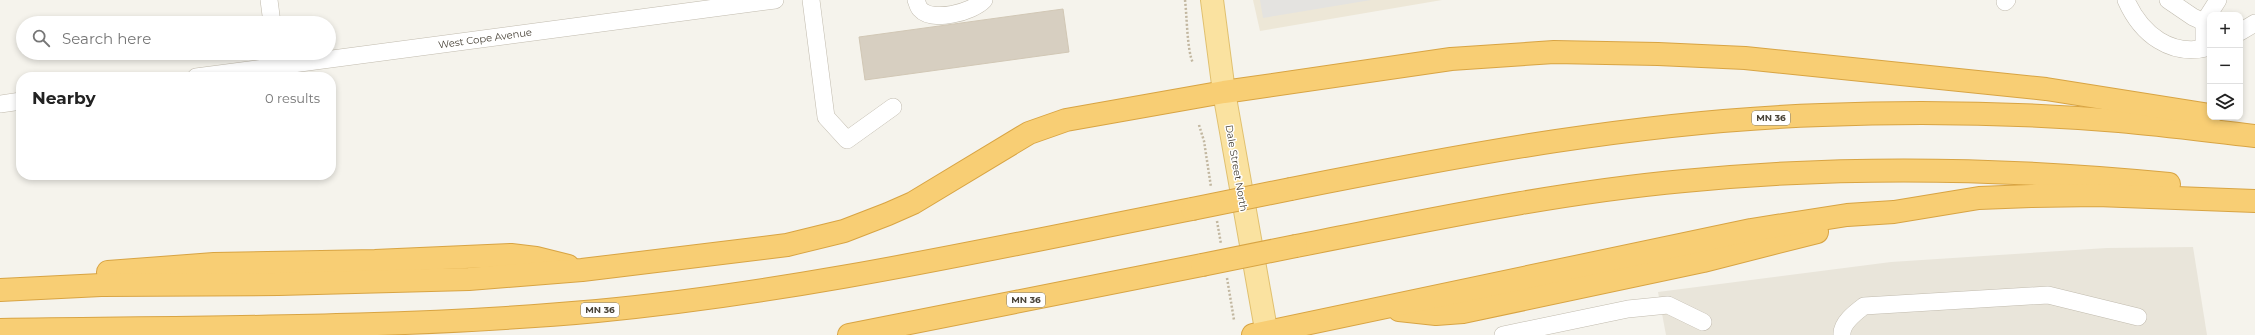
<!DOCTYPE html>
<html lang="en">
<head>
<meta charset="utf-8">
<style>
  :root { --surface:#fff; --page:#f2f2f2; --text:#222; --muted:#767676; --line:#e0e0e0 }
  body { margin:0; font-family:Montserrat,sans-serif; background:var(--page); color:var(--text) }
  .controls { position:absolute; right:12px; top:12px; display:grid; overflow:hidden; border-radius:8px; box-shadow:0 2px 6px #0003 }
  .controls button { width:36px; height:36px; display:grid; place-items:center; padding:0; border:0; border-bottom:1px solid var(--line); background:var(--surface); color:var(--text); font:20px sans-serif }
  .list { margin:0; padding:0; list-style:none }
  h2 { display:flex; justify-content:space-between; align-items:center; height:52px; margin:0; padding:0 16px; font-size:17px }
  h2 small { font-size:13px; font-weight:400; color:var(--muted) }
  .icon { flex:none; width:22px; height:22px; fill:none; stroke:currentColor; stroke-width:2; stroke-linecap:round; stroke-linejoin:round }
  .map { position:relative; flex:none; width:2255px; height:335px; overflow:hidden }
  .search { position:absolute; background:var(--surface); box-shadow:0 2px 6px #0003; left:16px; top:16px; width:320px; height:44px; display:flex; align-items:center; gap:10px; box-sizing:border-box; padding:0 14px; border-radius:22px; color:var(--muted); font-size:15px }
  .panel { position:absolute; background:var(--surface); box-shadow:0 2px 6px #0003; left:16px; top:72px; width:320px; height:108px; border-radius:16px }
  .map>svg:first-child { display:block }
  .residential { fill:#e9e5da }
  .education { fill:#ede7d7 }
  .parking { fill:#e4e3e0 }
  .building { fill:#d7cfc1; stroke:#d1c7b5 }
  .lines { fill:none; stroke-linecap:round; stroke-linejoin:round }
  .minor-casing { stroke:#c1bbae; stroke-width:18 }
  .major-casing { stroke:#e0c06f; stroke-width:24 }
  .highway-casing { stroke:#d8a443; stroke-width:24 }
  .path { stroke:#c2b7a0; stroke-width:2.5; stroke-dasharray:2 2; stroke-linecap:butt }
  .minor { stroke:#fff; stroke-width:17 }
  .major { stroke:#fae2a0; stroke-width:22 }
  .highway { stroke:#f8ce74; stroke-width:22 }
  .highway-bridge-casing { stroke:#d8a443; stroke-width:24; stroke-linecap:butt }
  .highway-bridge { stroke:#f8ce74; stroke-width:22 }
  .labels { text-anchor:middle; stroke-width:3; stroke-linejoin:round; paint-order:stroke }
  .shield { fill:#fff; stroke:#807c74; stroke-width:1 }
  .shield-label { font-size:9px; font-weight:bold; fill:#4a4439 }
  .street-label { font-size:10px; fill:#4a4439; stroke:#fff }
</style>
</head>
<body>
<div class="map">
<svg width="2255" height="335" viewBox="0 0 2255 335">
  <rect width="100%" height="100%" fill="#f5f3ec"/>
  <polygon class="residential" points="2193,247 2207,335 1666,335 1658,292 1891,262 2107,248"/>
  <polygon class="education" points="1253,0 1442,0 1260,31"/>
  <polygon class="parking" points="1260,0 1371,0 1263,18"/>
  <polygon class="building" points="1063,9 1069,52 865,80 859,37"/>
  <g class="lines">
    <g class="minor-casing">
      <g id="minor">
        <polyline points="269,0 272,23"/>
        <polyline points="811,0 826,117 847,140 893,107"/>
        <path d="M916 0C917 2 918 7 920 9 932 23 973 12 984 0"/>
        <path d="M2126 0C2141 34 2171 58 2210 47"/>
        <polyline points="2168,0 2193,17 2204,22"/>
        <polyline points="2005,2 2007,0"/>
        <polyline points="2240,32 2255,23"/>
        <polyline points="2204,48 2204,22 2218,0"/>
        <polyline points="196,77 775,0"/>
        <polyline points="0,104 21,101"/>
        <polyline points="1503,335 1628,309 1668,305 1703,322"/>
        <path d="M1842 335C1841 323 1856 312 1864 306L2048 295 2138 317"/>
      </g>
    </g>
    <g class="major-casing">
      <polyline id="major" points="1212,0 1224,92 1267,335"/>
    </g>
    <g class="highway-casing">
      <g id="highway">
        <path d="M1291 189C1467 154 1642 121 1822 115 1921 111 2021 113 2119 121 2165 125 2210 131 2255 136"/>
        <path d="M1296 246C1425 221 1553 193 1684 181 1845 165 2008 168 2169 184"/>
        <polyline points="108,272 214,264 375,261 511,255 536,258 568,266"/>
        <polyline points="0,290 101,285 279,284 469,279 582,270 787,245 844,231 888,214 913,203 1029,133 1066,120 1224,92 1451,59 1554,52 1658,54 1745,58 2046,89 2210,115"/>
        <polyline points="1399,310 1436,314 1463,312 1703,261 1817,232"/>
        <path d="M0 330C199 327 399 329 597 311 798 292 994 248 1192 209"/>
        <polyline points="849,335 1202,265"/>
        <polyline points="1253,335 1751,230 1847,215 1894,212 1979,198 2031,196 2097,195 2255,201"/>
      </g>
    </g>
    <g class="path">
      <path d="M1185 0C1187 16 1187 51 1193 63"/>
      <polyline points="1199,125 1204,141 1211,187"/>
      <polyline points="1217,221 1221,244"/>
      <polyline points="1227,278 1234,320"/>
    </g>
    <use href="#minor" class="minor"/>
    <use href="#major" class="major"/>
    <use href="#highway" class="highway"/>
    <g class="highway-bridge-casing">
      <g id="highway-bridge">
        <polyline points="1192,209 1291,189"/>
        <polyline points="1202,265 1296,246"/>
      </g>
    </g>
    <use href="#highway-bridge" class="highway-bridge"/>
  </g>
  <g class="labels">
    <g class="shield">
      <rect x="1752" y="111" width="38" height="14" rx="3"/>
      <rect x="1007" y="293" width="38" height="14" rx="3"/>
      <rect x="581" y="303" width="38" height="14" rx="3"/>
    </g>
    <g class="shield-label">
      <text x="1771" y="121">MN 36</text>
      <text x="1026" y="303">MN 36</text>
      <text x="600" y="313">MN 36</text>
    </g>
    <g class="street-label">
      <text transform="translate(485 38) rotate(-8)" y="4">West Cope Avenue</text>
      <text transform="translate(1237 168) rotate(80)" y="4">Dale Street North</text>
    </g>
  </g>
</svg>
<div class="controls">
<button>+</button>
<button>−</button>
<button><svg class="icon" aria-label="layers" viewBox="0 0 24 24"><path d="M12 4l9 5-9 5-9-5zM3 14l9 5 9-5"/></svg></button>
</div>
<div class="search"><svg class="icon" aria-label="search" viewBox="0 0 24 24"><circle cx="10" cy="10" r="6"/><path d="M15 15l6 6"/></svg>Search here</div>
<section class="panel">
<h2>Nearby<small>0 results</small></h2>
<ul class="list">
</ul>
</section>
</div>
</body>
</html>
